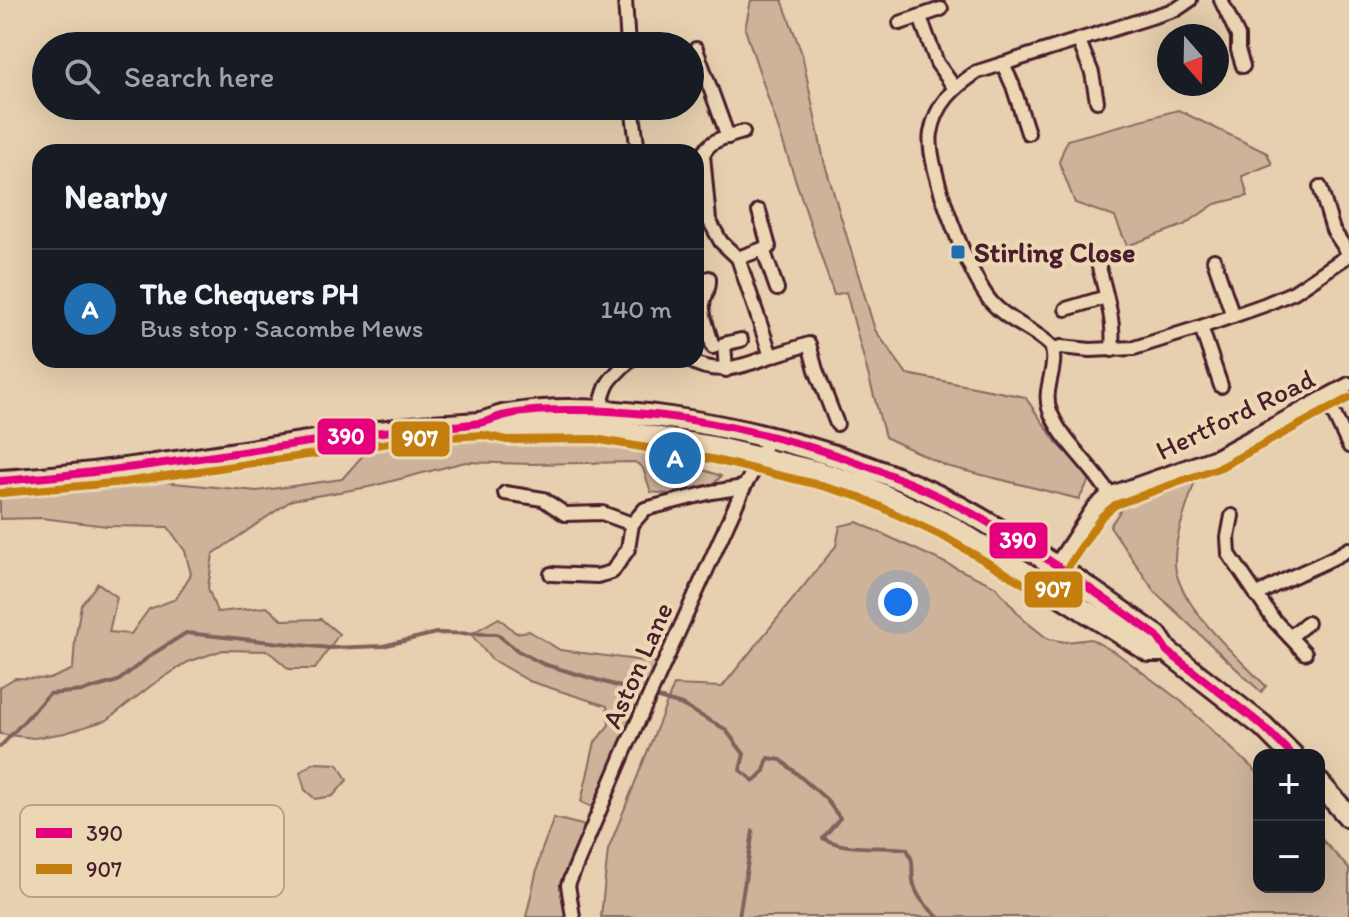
<!DOCTYPE html>
<html lang="en">
<head>
<meta charset="utf-8">
<style>
  :root { --surface:#171b24; --page:#20242c; --text:#f1f3f6; --muted:#9ea1a6; --line:#363941; --accent:#1f6fb2 }
  body { margin:0; font-family:Itim,sans-serif; background:var(--page); color:var(--text) }
  .controls { position:absolute; right:24px; bottom:24px; display:grid; overflow:hidden; border-radius:16px; box-shadow:0 8px 32px #0002 }
  .controls button { width:72px; height:72px; display:grid; place-items:center; padding:0; border:0; border-bottom:2px solid var(--line); background:var(--surface); color:var(--text); font:40px sans-serif }
  .compass { position:absolute; left:1157px; top:24px; width:72px; height:72px; border-radius:50%; background:var(--surface); box-shadow:0 8px 32px #0002; rotate:160deg }
  .you { position:absolute; left:898px; top:602px; width:28px; height:28px; margin:-20px; border:6px solid #fff; border-radius:50%; background:#1a73e8; box-shadow:0 0 0 12px #1a73e833 }
  .badge { display:grid; place-items:center; width:52px; height:52px; border-radius:50%; background:var(--accent); color:#fff; font-size:26px; font-weight:700 }
  .pin { position:absolute; translate:-50% -50%; border:4px solid #fff; box-shadow:0 2px 8px #0006 }
  .list { margin:0; padding:0; list-style:none }
  h2 { display:flex; justify-content:space-between; align-items:center; height:104px; margin:0; padding:0 32px; font-size:34px }
  h2 small { font-size:26px; font-weight:400; color:var(--muted) }
  .list li { display:grid; grid-template-columns:52px 1fr auto; gap:24px; align-items:center; box-sizing:border-box; height:120px; padding:0 32px; border-top:2px solid var(--line) }
  .list b { display:block; font-size:30px; white-space:nowrap }
  .list p { margin:0; font-size:26px; white-space:nowrap; color:var(--muted) }
  .list em { font-size:26px; font-style:normal; color:var(--muted) }
  .icon { flex:none; width:44px; height:44px; fill:none; stroke:currentColor; stroke-width:2; stroke-linecap:round; stroke-linejoin:round }
  .map { position:relative; flex:none; width:1349px; height:917px; overflow:hidden }
  .search { position:absolute; background:var(--surface); box-shadow:0 8px 32px #0002; left:32px; top:32px; width:672px; height:88px; display:flex; align-items:center; gap:20px; box-sizing:border-box; padding:0 28px; border-radius:44px; color:var(--muted); font-size:30px }
  .panel { position:absolute; background:var(--surface); box-shadow:0 8px 32px #0002; left:32px; top:144px; width:672px; height:224px; border-radius:24px }
  .map>svg:first-child { display:block }
  .green { fill:#ccb39a; stroke:#8b6962; stroke-width:2 }
  .lines { fill:none; stroke-linecap:round; stroke-linejoin:round }
  .stream { stroke:#84605c; stroke-width:4 }
  .minor-casing { stroke:#4a1f2b; stroke-width:18 }
  .trunk-casing { stroke:#4a1f2b; stroke-width:26 }
  .minor { stroke:#ecd7b5; stroke-width:12 }
  .trunk { stroke:#ecd7b5; stroke-width:20 }
  .bus-1-casing { stroke:#ecd7b5; stroke-width:14 }
  .bus-2-casing { stroke:#ecd7b5; stroke-width:14 }
  .bus-1 { stroke:#e5007d; stroke-width:8 }
  .bus-2 { stroke:#c37e0d; stroke-width:8 }
  .poi-dot { fill:#1f6fb2; stroke:#ecd7b5; stroke-width:3 }
  .labels { text-anchor:middle; stroke-width:8; stroke-linejoin:round; paint-order:stroke }
  .poi-label { font-size:28px; font-weight:bold; fill:#4a1f2b; stroke:#ecd7b5; text-anchor:start }
  .street-label { font-size:28px; fill:#4a1f2b; stroke:#ecd7b5 }
  .key { fill:#ecd7b5; stroke:#bba08c; stroke-width:2 }
  .key-label { font-size:22px; fill:#4a1f2b }
  .line-badge { stroke:#ecd7b5; stroke-width:3 }
  .badge-label { font-size:22px; text-anchor:middle; font-weight:bold; fill:#fff }
</style>
</head>
<body>
<div class="map">
<svg width="1349" height="917" viewBox="0 0 1349 917">
  <rect width="100%" height="100%" fill="#e6d0af"/>
  <filter id="ink" filterUnits="userSpaceOnUse"><feTurbulence type="fractalNoise" baseFrequency=".0125" numOctaves="2"/><feDisplacementMap in="SourceGraphic" scale="16" xChannelSelector="R" yChannelSelector="G"/><feConvolveMatrix kernelMatrix="1 2 1 2 8 2 1 2 1" color-interpolation-filters="sRGB"/></filter>
  <g filter="url(#ink)">
    <g class="green">
      <polygon points="751,0 782,0 802,54 824,161 875,330 907,374 1025,397 1057,443 1091,477 1079,499 946,466 885,437 846,292 834,295 745,29"/>
      <polygon points="1178,110 1267,153 1272,164 1242,176 1248,196 1215,204 1184,225 1127,246 1115,217 1075,203 1059,162 1067,140"/>
      <path d="M409 439H554L632 445 721 476C699 503 682 495 651 492L643 468 635 462 531 464 465 462 369 487 292 500 213 554 208 588 217 612 267 607 282 620 321 619 339 634 315 669H289L268 651 223 650 188 662 152 685 107 720 65 733 34 738 0 734V687L15 678 50 679 73 669 75 640 81 605 98 583 117 597 109 632 131 634 149 609 176 599 191 574 185 551 168 527 107 526 41 518 0 519V490H92L163 482 257 491 342 479 364 454Z"/>
      <path d="M1197 474C1189 503 1174 534 1175 564 1177 604 1239 659 1266 686L1261 692 1155 592 1110 526 1135 489Z"/>
      <polygon points="857,522 995,586 1024,620 1048,639 1066,642 1091,639 1118,654 1182,702 1259,774 1259,887 1319,887 1319,836 1349,869 1349,917 601,917 608,850 674,685 722,687 836,546 840,526"/>
      <polygon points="499,618 516,633 529,631 560,650 661,663 596,809 581,802 595,742 609,725 607,706 529,681 491,659 471,634"/>
      <polygon points="314,763 338,764 347,780 333,796 315,799 305,790 300,772"/>
      <polygon points="554,818 586,826 565,885 570,917 526,917 541,852"/>
    </g>
    <g class="lines">
      <g class="stream">
        <path d="M0 747 49 694 83 691 118 681 151 655 186 633 329 648 383 646 436 633 497 634 518 651 543 664 682 705 725 729 744 754 740 770 754 781 764 771 768 758 781 760 826 799 840 818 823 838C847 852 879 845 907 849 915 863 911 865 913 880 915 896 927 907 938 917"/>
        <polyline points="739,917 753,831"/>
      </g>
      <g class="minor-casing">
        <g id="minor">
          <polyline points="625,0 628,46"/>
          <polyline points="1221,0 1238,36 1238,50 1243,66"/>
          <polyline points="920,17 937,63 954,87"/>
          <polyline points="900,23 941,9"/>
          <polyline points="1079,41 1092,73 1097,101"/>
          <polyline points="696,49 728,137"/>
          <polyline points="1003,64 1013,86 1028,133"/>
          <polyline points="632,106 638,152"/>
          <polyline points="1320,187 1333,230 1349,254"/>
          <polyline points="759,211 769,247 763,249"/>
          <polyline points="738,258 763,249 777,289"/>
          <polyline points="1214,260 1233,316"/>
          <path d="M1098 263C1105 292 1115 319 1112 350"/>
          <path d="M709 278C710 293 702 296 703 309 704 321 710 335 713 347"/>
          <polyline points="1066,309 1106,297"/>
          <polyline points="1201,327 1221,386"/>
          <polyline points="1053,349 1061,347 1090,350 1134,348 1201,327 1264,305 1294,292 1349,255"/>
          <polyline points="771,356 809,344 816,370 837,424"/>
          <path d="M689 360C717 377 743 366 771 356L738 258 721 242 709 220 703 155C709 139 727 137 743 132"/>
          <polyline points="726,370 724,344 741,340"/>
          <polyline points="1326,397 1349,446"/>
          <path d="M598 417C606 384 604 384 630 360"/>
          <polyline points="505,493 543,499 565,514 602,513 632,524 645,509 712,492 744,487"/>
          <path d="M1109 494C1093 465 1059 440 1049 408 1043 387 1059 366 1051 346 1034 329 1009 322 992 303 970 279 925 165 931 133 936 104 953 88 977 72L1177 9 1190 0"/>
          <polyline points="1232,516 1228,537 1229,554 1273,619 1305,653"/>
          <polyline points="1052,571 1093,508 1109,494 1216,456 1349,384"/>
          <polyline points="551,574 597,576 612,572 628,549 632,524"/>
          <path d="M1257 596C1285 576 1319 568 1349 549"/>
          <polyline points="1290,637 1307,623"/>
          <polyline points="573,917 568,885 625,750 744,487 761,458 767,437"/>
        </g>
      </g>
      <g class="trunk-casing">
        <g id="trunk">
          <polyline points="488,424 507,428 596,427 713,447 818,472 864,486 952,527 1149,651 1167,651"/>
          <path d="M0 481C138 473 274 444 412 428 434 425 457 425 479 423 489 422 498 416 508 415 528 412 549 410 569 410 692 410 873 455 979 518 1041 554 1099 596 1157 636L1167 651 1263 726 1292 755"/>
          <polyline points="1319,783 1349,817"/>
        </g>
      </g>
      <use href="#minor" class="minor"/>
      <use href="#trunk" class="trunk"/>
      <g class="bus-1-casing">
        <path id="bus-1" d="M0 481C120 472 238 452 357 435 398 429 439 429 479 423 487 422 494 418 502 416 522 411 543 410 563 410 684 408 826 443 936 495 1015 532 1086 586 1157 636L1167 651 1263 726 1292 755"/>
      </g>
      <g class="bus-2-casing">
        <polyline id="bus-2" points="1,493 125,482 416,439 483,435 507,440 595,439 711,459 815,484 860,497 946,538 1043,595 1052,591 1102,516 1115,505 1221,467 1349,398"/>
      </g>
      <use href="#bus-1" class="bus-1"/>
      <use href="#bus-2" class="bus-2"/>
    </g>
  </g>
  <rect class="poi-dot" x="950" y="244" width="16" height="16" rx="4"/>
  <g class="labels">
    <g class="poi-label">
      <text x="974" y="262">Stirling Close</text>
    </g>
    <g class="street-label">
      <text transform="translate(1235 414) rotate(-26)" y="10">Hertford Road</text>
      <text transform="translate(637 665) rotate(-66)" y="10">Aston Lane</text>
    </g>
  </g>
  <rect x="20" y="805" width="264" height="92" rx="12" class="key"/>
  <rect x="36" y="828" width="36" height="10" fill="#e5007d"/>
  <rect x="36" y="864" width="36" height="10" fill="#c37e0d"/>
  <g class="key-label">
    <text x="86" y="841">390</text>
    <text x="86" y="877">907</text>
  </g>
  <g class="line-badge">
    <rect x="316" y="417" width="61" height="39" rx="8" fill="#e5007d"/>
    <rect x="390" y="420" width="61" height="38" rx="8" fill="#c37e0d"/>
    <rect x="988" y="521" width="61" height="39" rx="8" fill="#e5007d"/>
    <rect x="1023" y="570" width="61" height="39" rx="8" fill="#c37e0d"/>
  </g>
  <g class="badge-label">
    <text x="346" y="444">390</text>
    <text x="420" y="446">907</text>
    <text x="1018" y="548">390</text>
    <text x="1053" y="597">907</text>
  </g>
</svg>
<div class="controls">
<button>+</button>
<button>−</button>
</div>
<svg class="compass" viewBox="-18 -18 36 36"><path d="M0-13l5 13h-10z" fill="#e53935"/><path d="M0 13l5-13h-10z" fill="#9ea1a6"/></svg>
<div class="you"></div>
<div class="pin badge" style="left:675px;top:458px">A</div>
<div class="search"><svg class="icon" aria-label="search" viewBox="0 0 24 24"><circle cx="10" cy="10" r="6"/><path d="M15 15l6 6"/></svg>Search here</div>
<section class="panel">
<h2>Nearby<small></small></h2>
<ul class="list">
<li><span class="badge">A</span><div><b>The Chequers PH</b><p>Bus stop · Sacombe Mews</p></div><em>140 m</em></li>
</ul>
</section>
</div>
</body>
</html>
